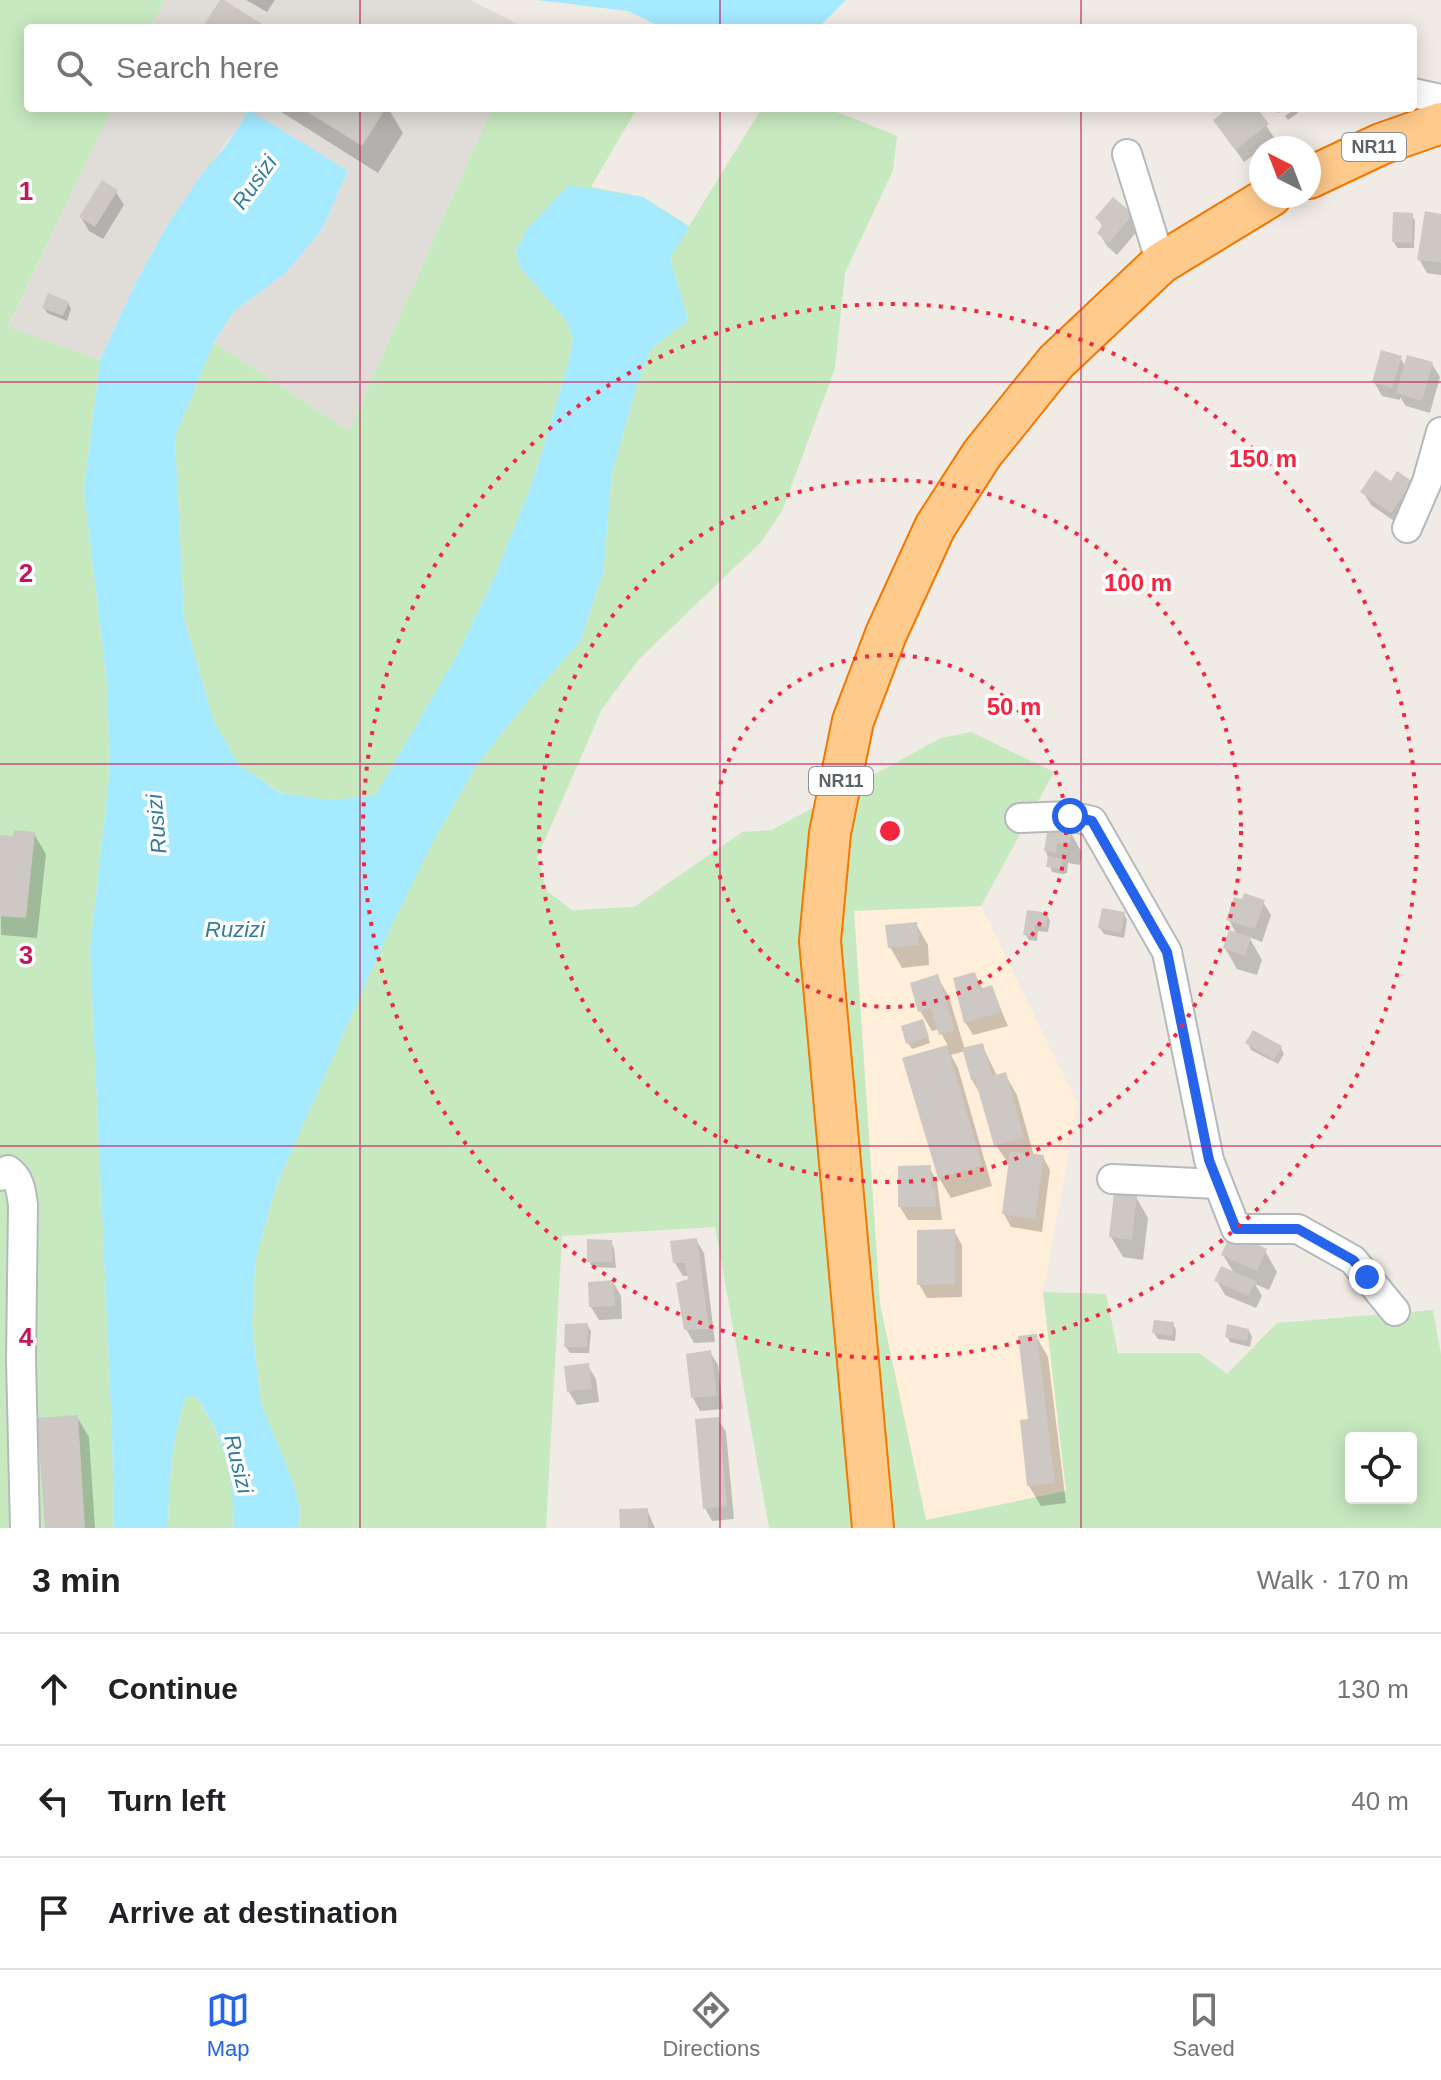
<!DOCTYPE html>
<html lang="en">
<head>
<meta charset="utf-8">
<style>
  :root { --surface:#fff; --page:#f6f6f6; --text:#202124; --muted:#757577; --line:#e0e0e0; --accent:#2563eb }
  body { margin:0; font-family:Arial,sans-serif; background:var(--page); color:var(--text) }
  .controls { position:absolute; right:24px; bottom:24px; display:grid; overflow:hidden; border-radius:8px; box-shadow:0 4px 20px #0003 }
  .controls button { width:72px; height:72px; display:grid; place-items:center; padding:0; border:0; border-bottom:2px solid var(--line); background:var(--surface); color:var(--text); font:40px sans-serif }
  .compass { position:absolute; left:1249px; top:136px; width:72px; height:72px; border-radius:50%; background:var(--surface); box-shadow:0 4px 20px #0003; rotate:318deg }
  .stop { position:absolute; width:24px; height:24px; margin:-18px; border:6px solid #2563eb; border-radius:50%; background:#fff }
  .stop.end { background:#2563eb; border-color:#fff; box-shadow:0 2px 8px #0008 }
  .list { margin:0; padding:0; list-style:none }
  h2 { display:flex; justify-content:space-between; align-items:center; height:104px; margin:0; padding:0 32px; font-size:34px }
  h2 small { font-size:26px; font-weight:400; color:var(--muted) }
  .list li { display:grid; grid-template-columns:52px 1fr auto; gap:24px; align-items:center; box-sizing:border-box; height:112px; padding:0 32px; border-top:2px solid var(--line) }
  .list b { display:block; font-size:30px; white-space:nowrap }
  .list em { font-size:26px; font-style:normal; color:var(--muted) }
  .icon { flex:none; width:44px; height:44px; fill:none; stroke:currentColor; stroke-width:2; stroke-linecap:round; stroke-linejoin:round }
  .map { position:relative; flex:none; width:1441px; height:1528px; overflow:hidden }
  .search { position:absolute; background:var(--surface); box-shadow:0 4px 20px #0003; left:24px; right:24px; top:24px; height:88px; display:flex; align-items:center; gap:20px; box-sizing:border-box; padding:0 28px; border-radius:8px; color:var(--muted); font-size:30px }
  .sheet { height:440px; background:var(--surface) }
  nav { display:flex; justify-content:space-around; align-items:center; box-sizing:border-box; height:112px; border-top:2px solid var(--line); background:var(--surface); font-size:22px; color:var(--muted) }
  nav a { display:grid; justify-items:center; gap:4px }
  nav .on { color:var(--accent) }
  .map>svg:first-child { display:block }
  .commercial { fill:#ffefda }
  .industrial { fill:#e0ddd9 }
  .green { fill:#c7e9bf; fill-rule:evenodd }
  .water { fill:#a5eaff }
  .shadow { fill:#0003 }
  .building { fill:#cdc8c3 }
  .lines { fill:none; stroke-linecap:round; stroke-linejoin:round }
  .minor-casing { stroke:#b5b9bc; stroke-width:32 }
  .highway-casing { stroke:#f47700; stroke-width:44 }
  .minor { stroke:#fff; stroke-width:28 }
  .highway { stroke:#ffcb8c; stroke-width:40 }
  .route { stroke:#2563eb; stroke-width:10 }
  .grid { fill:none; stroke:#c2185b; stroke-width:2; stroke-opacity:0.55 }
  .ring { fill:none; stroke:#f4253e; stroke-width:4; stroke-dasharray:4 8 }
  .labels { text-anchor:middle; stroke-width:7; stroke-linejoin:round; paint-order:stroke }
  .shield { fill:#fff; stroke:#8d9194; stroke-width:2 }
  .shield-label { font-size:18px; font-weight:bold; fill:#5c6266 }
  .water-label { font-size:22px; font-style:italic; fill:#347c9c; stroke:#fff }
  .grid-label { font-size:26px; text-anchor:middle; font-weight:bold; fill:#c2185b; stroke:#fff; stroke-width:7; stroke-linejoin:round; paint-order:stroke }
  .centre { fill:#f4253e; stroke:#fff; stroke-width:4 }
  .ring-label { font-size:24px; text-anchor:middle; font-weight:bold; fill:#f4253e; stroke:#fff; stroke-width:7; stroke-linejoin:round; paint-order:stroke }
</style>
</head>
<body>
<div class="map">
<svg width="1441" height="1528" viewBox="0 0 1441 1528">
  <rect width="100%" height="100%" fill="#f0ebe4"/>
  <polygon class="commercial" points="981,906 1078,1105 1043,1292 1066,1491 926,1520 880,1304 854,910"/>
  <g class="industrial">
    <polygon points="164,0 470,0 526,28 150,28"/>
    <polygon points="112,108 492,108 349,431 214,342 234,311 286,273 322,229 348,171 249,111 168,224 134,286 100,360 8,328"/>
  </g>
  <g class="green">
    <polygon points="0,0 164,0 150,28 28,28 28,108 112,108 8,327 100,360 84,490 107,683 110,770 90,949 112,1430 114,1528 0,1528"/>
    <path d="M492 108H637L591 187 643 197 689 226 762 108H827L897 136 893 170 845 273 835 368 782 511 761 542 639 659 602 709 537 858 547 891 572 910 634 907 742 832 772 830 941 738 971 732 1054 772 981 906 854 911 880 1304 926 1520 1066 1491 1043 1292 1106 1294 1118 1353H1199L1227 1374 1277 1323 1433 1310 1441 1354V1528H769L715 1227 562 1236 546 1528H298L300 1512 295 1487 261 1403 252 1325 255 1262 276 1186 389 931 434 840 476 766 529 699 580 641 603 574 612 473 635 391 651 348 688 320 670 258 528 228 516 250 519 266 566 320 573 339 569 362 533 481 496 574 456 657 375 796 328 800 281 793 239 765 214 722 184 619 175 437 214 342 349 431ZM1351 1438H1411V1498H1351Z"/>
    <path d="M196 1396C226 1444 233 1471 234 1528H168C169 1482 171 1440 186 1397Z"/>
  </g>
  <g class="water">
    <polygon points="537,0 846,0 818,28 663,28 628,11"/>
    <path d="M249 110 348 171 322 229 286 273 234 311 214 342 175 437 184 619 214 722 239 765 280 793 328 800 375 796 456 657 496 574 533 481 569 362 573 339 566 320 519 266 516 250 528 228 569 185 643 197 689 227 670 258 688 320 651 348 635 391 612 473 603 574 580 641 529 699 476 766 434 840 389 931 276 1186 255 1262 252 1325 261 1403 295 1487 300 1512 298 1528H234C233 1475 226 1440 196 1396L186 1397C171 1440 169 1483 168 1528H114L112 1430 90 949 110 770 107 683 84 490 100 360 134 286 168 224 201 175 225 147Z"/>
  </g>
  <g class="shadow">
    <polygon points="246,0 275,0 267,12"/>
    <polygon points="275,108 388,108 403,133 378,173"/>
    <polygon points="1233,108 1254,108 1275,139 1244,162 1215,121"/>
    <polygon points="1274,108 1290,108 1278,113"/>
    <polygon points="1295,109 1298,113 1288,120 1285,116"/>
    <polygon points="116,192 124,205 103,239 89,231 81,217"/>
    <polygon points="1412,215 1415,221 1414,248 1397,248 1394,242"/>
    <polygon points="1132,216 1139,229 1117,255 1107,246 1099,233 1103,228 1098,218"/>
    <polygon points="1441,216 1441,275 1427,273 1419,259"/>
    <polygon points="68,303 71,309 67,321 47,313 44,307"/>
    <polygon points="1400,358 1406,367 1432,364 1440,377 1430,413 1406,406 1400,397 1400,400 1382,396 1374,382"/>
    <polygon points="1412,483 1400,525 1371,505 1363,492 1391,484"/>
    <polygon points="1071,833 1082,853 1080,865 1068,863 1067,873 1063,874 1052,872 1046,851"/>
    <polygon points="34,834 46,854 37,938 1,935 0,837 15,838"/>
    <polygon points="1263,902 1271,915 1262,942 1249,937 1262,960 1257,975 1237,969 1225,948 1237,935 1229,920"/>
    <polygon points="1029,912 1047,915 1050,921 1048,932 1038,931 1037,941 1029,940 1025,934"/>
    <polygon points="1124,914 1127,920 1124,938 1104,934 1100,928"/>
    <polygon points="916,924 928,945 929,965 902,968 890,947"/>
    <polygon points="975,974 983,990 991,987 1008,1026 973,1035 965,1022"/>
    <polygon points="937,976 949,997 965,1050 982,1045 997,1076 1005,1074 1017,1095 1034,1156 1043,1157 1050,1170 1042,1232 1011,1227 1004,1214 1010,1166 996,1145 982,1097 972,1080 965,1051 951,1055 958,1068 992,1186 951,1198 939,1178 905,1060 948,1046 939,1029 932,1031 920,1011"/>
    <polygon points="923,1021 930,1043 912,1049 908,1043"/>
    <polygon points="1248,1043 1281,1048 1284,1054 1278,1064 1251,1050"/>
    <polygon points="929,1167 937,1181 942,1220 908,1220 900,1207"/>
    <polygon points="1136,1197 1148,1218 1143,1260 1123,1257 1111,1237"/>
    <polygon points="954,1231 962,1245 962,1297 927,1298 919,1284"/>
    <polygon points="696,1240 704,1253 715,1342 694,1343 686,1329 690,1276 683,1276 675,1263"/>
    <polygon points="611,1242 614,1248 616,1268 592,1267 589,1261"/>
    <polygon points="1265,1251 1277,1272 1269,1290 1255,1284 1262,1296 1256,1308 1225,1295 1217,1281 1234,1273 1223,1255"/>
    <polygon points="613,1282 621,1296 622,1319 599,1320 591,1307"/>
    <polygon points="1173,1324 1176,1330 1175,1341 1158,1339 1154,1333"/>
    <polygon points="587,1325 591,1331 589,1353 570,1353 566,1347"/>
    <polygon points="1248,1330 1252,1336 1250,1347 1230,1342 1227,1336"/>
    <polygon points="1036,1336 1048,1357 1066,1503 1041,1506 1029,1486 1030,1421"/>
    <polygon points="710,1352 718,1365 723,1409 700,1411 693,1398"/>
    <polygon points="588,1366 596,1379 599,1402 577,1405 569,1392"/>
    <polygon points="77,1417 89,1437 95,1528 47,1528"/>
    <polygon points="718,1419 726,1432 734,1519 712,1521 705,1508"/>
    <polygon points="647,1510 655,1528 622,1528"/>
  </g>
  <g class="building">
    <polygon points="220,0 224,0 268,28 202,28"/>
    <polygon points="301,108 386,108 362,146"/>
    <polygon points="1229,108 1257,108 1269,124 1235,150 1213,120"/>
    <polygon points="102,180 118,190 95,227 79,217"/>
    <polygon points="1113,197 1133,214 1109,243 1097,233 1103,224 1095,218"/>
    <polygon points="1425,211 1441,214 1441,263 1417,260"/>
    <polygon points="1393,212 1413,213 1412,243 1392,242"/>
    <polygon points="48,293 69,302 63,316 42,308"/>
    <polygon points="1381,350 1402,356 1392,388 1372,382"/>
    <polygon points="1407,355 1433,362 1422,401 1396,393"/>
    <polygon points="1375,470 1391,481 1397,471 1413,482 1391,513 1360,492"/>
    <polygon points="1048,827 1072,831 1069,845 1057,843 1056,853 1044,851"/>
    <polygon points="14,830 35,832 26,918 0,916 0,835 13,836"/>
    <polygon points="1048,856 1063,859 1061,869 1046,867"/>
    <polygon points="1244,893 1265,900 1255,929 1226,920 1234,897 1242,899"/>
    <polygon points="1102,908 1125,912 1121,933 1098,928"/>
    <polygon points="1027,910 1048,913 1046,927 1035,925 1034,936 1023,935"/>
    <polygon points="917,922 919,945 888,948 885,925"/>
    <polygon points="1229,930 1251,937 1245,956 1223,948"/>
    <polygon points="975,972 979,989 992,985 1002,1012 964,1023 953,978"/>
    <polygon points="938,974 955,1030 939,1035 931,1008 918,1012 910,983"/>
    <polygon points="923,1019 929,1037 906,1044 901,1026"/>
    <polygon points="1253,1030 1282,1046 1274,1060 1245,1043"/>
    <polygon points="983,1043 992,1076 1006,1072 1024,1138 994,1146 975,1079 971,1080 962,1048"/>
    <polygon points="947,1045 982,1165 938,1178 902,1058"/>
    <polygon points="1010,1151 1044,1155 1035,1219 1002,1214"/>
    <polygon points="931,1165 931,1188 935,1188 936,1207 898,1207 898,1166"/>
    <polygon points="1114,1193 1137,1195 1132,1240 1109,1237"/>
    <polygon points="955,1229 955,1284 917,1285 917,1230"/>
    <polygon points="1231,1233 1267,1249 1257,1271 1221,1255"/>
    <polygon points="697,1238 709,1329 684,1330 676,1283 688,1279 685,1263 673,1263 670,1241"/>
    <polygon points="587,1239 612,1240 613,1262 587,1262"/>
    <polygon points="1221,1266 1256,1281 1248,1296 1214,1281"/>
    <polygon points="614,1280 615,1306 589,1307 588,1282"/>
    <polygon points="1154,1320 1174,1322 1172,1336 1152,1333"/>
    <polygon points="588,1323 587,1347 564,1347 565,1324"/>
    <polygon points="1227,1324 1249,1329 1247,1341 1225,1337"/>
    <polygon points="1037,1334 1055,1483 1027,1486 1020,1420 1028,1419 1018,1336"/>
    <polygon points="711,1350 717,1396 691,1398 686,1354"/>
    <polygon points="589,1363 592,1389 567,1392 564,1366"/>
    <polygon points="78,1415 85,1528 45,1528 37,1418"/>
    <polygon points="719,1417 727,1506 703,1509 695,1419"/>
    <polygon points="648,1508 648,1528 620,1528 619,1509"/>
  </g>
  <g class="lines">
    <g class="minor-casing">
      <g id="minor">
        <polyline points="1413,93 1441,99"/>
        <polyline points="1127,154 1161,263"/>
        <polyline points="1407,528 1427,482 1441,432"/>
        <polyline points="1020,818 1070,816 1092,821 1167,952 1209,1160 1236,1229 1298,1229 1353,1260 1395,1311"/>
        <path d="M0 1176 8 1170C20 1178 21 1191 23 1205L21 1360 25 1528"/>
        <polyline points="1112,1179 1218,1184"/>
      </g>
    </g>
    <g class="highway-casing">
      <g id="highway">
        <polyline points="1309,178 1381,144 1441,123"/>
        <polyline points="873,1528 820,941 830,833 853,721 886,634 935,527 982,454 1056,362 1161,263 1271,196"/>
      </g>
    </g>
    <use href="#minor" class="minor"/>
    <use href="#highway" class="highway"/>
  </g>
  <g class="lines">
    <polyline class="route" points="1070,816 1092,821 1167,952 1209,1160 1236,1229 1298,1229 1353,1260 1367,1277"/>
  </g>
  <path class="grid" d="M360 0V28M720 0V28M1081 0V28M360 108V1528M720 108V1528M1081 108V1528M0 382H1441M0 764H1441M0 1146H1441"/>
  <g class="ring">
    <circle cx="890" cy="831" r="176"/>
    <circle cx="890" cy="831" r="351"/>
    <circle cx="890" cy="831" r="527"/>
  </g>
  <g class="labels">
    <g class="shield">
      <rect x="1342" y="133" width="64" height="28" rx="6"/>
      <rect x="809" y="767" width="64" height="28" rx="6"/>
    </g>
    <g class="shield-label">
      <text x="1374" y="153">NR11</text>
      <text x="841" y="787">NR11</text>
    </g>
    <g class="water-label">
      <text transform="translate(254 182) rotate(-55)" y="8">Rusizi</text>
      <text transform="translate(156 824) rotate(-95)" y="8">Rusizi</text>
      <text x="235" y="937">Ruzizi</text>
      <text transform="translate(239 1464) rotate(76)" y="8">Rusizi</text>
    </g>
  </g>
  <g class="grid-label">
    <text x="26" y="200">1</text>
    <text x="26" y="582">2</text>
    <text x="26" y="964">3</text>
    <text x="26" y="1346">4</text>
  </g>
  <circle cx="890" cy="831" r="12" class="centre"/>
  <g class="ring-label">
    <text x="1263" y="467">150 m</text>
    <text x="1138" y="591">100 m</text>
    <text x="1014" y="715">50 m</text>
  </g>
</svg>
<div class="controls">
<button><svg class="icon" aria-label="locate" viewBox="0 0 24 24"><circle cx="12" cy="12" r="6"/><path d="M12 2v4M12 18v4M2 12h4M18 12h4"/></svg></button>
</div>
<svg class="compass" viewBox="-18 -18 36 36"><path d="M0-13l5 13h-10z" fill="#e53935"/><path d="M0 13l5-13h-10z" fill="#757577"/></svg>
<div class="stop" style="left:1070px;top:816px"></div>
<div class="stop end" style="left:1367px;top:1277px"></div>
<div class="search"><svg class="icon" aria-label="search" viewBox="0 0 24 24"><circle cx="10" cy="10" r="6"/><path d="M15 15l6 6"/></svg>Search here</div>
</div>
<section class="sheet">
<h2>3 min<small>Walk · 170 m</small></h2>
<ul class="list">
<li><svg class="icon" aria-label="ahead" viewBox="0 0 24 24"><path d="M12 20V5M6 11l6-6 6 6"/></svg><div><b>Continue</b></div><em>130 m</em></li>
<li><svg class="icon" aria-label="left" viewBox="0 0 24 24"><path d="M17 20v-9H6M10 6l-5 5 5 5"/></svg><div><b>Turn left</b></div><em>40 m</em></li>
<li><svg class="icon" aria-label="arrive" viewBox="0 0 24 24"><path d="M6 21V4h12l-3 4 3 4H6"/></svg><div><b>Arrive at destination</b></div></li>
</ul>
</section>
<nav>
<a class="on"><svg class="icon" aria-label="map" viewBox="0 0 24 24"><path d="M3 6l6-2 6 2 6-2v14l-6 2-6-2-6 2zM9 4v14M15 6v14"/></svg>Map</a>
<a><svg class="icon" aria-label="directions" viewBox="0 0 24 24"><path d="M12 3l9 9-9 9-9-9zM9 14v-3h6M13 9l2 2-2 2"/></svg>Directions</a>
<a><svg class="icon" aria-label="saved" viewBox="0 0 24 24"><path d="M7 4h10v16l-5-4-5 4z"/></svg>Saved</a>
</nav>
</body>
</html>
